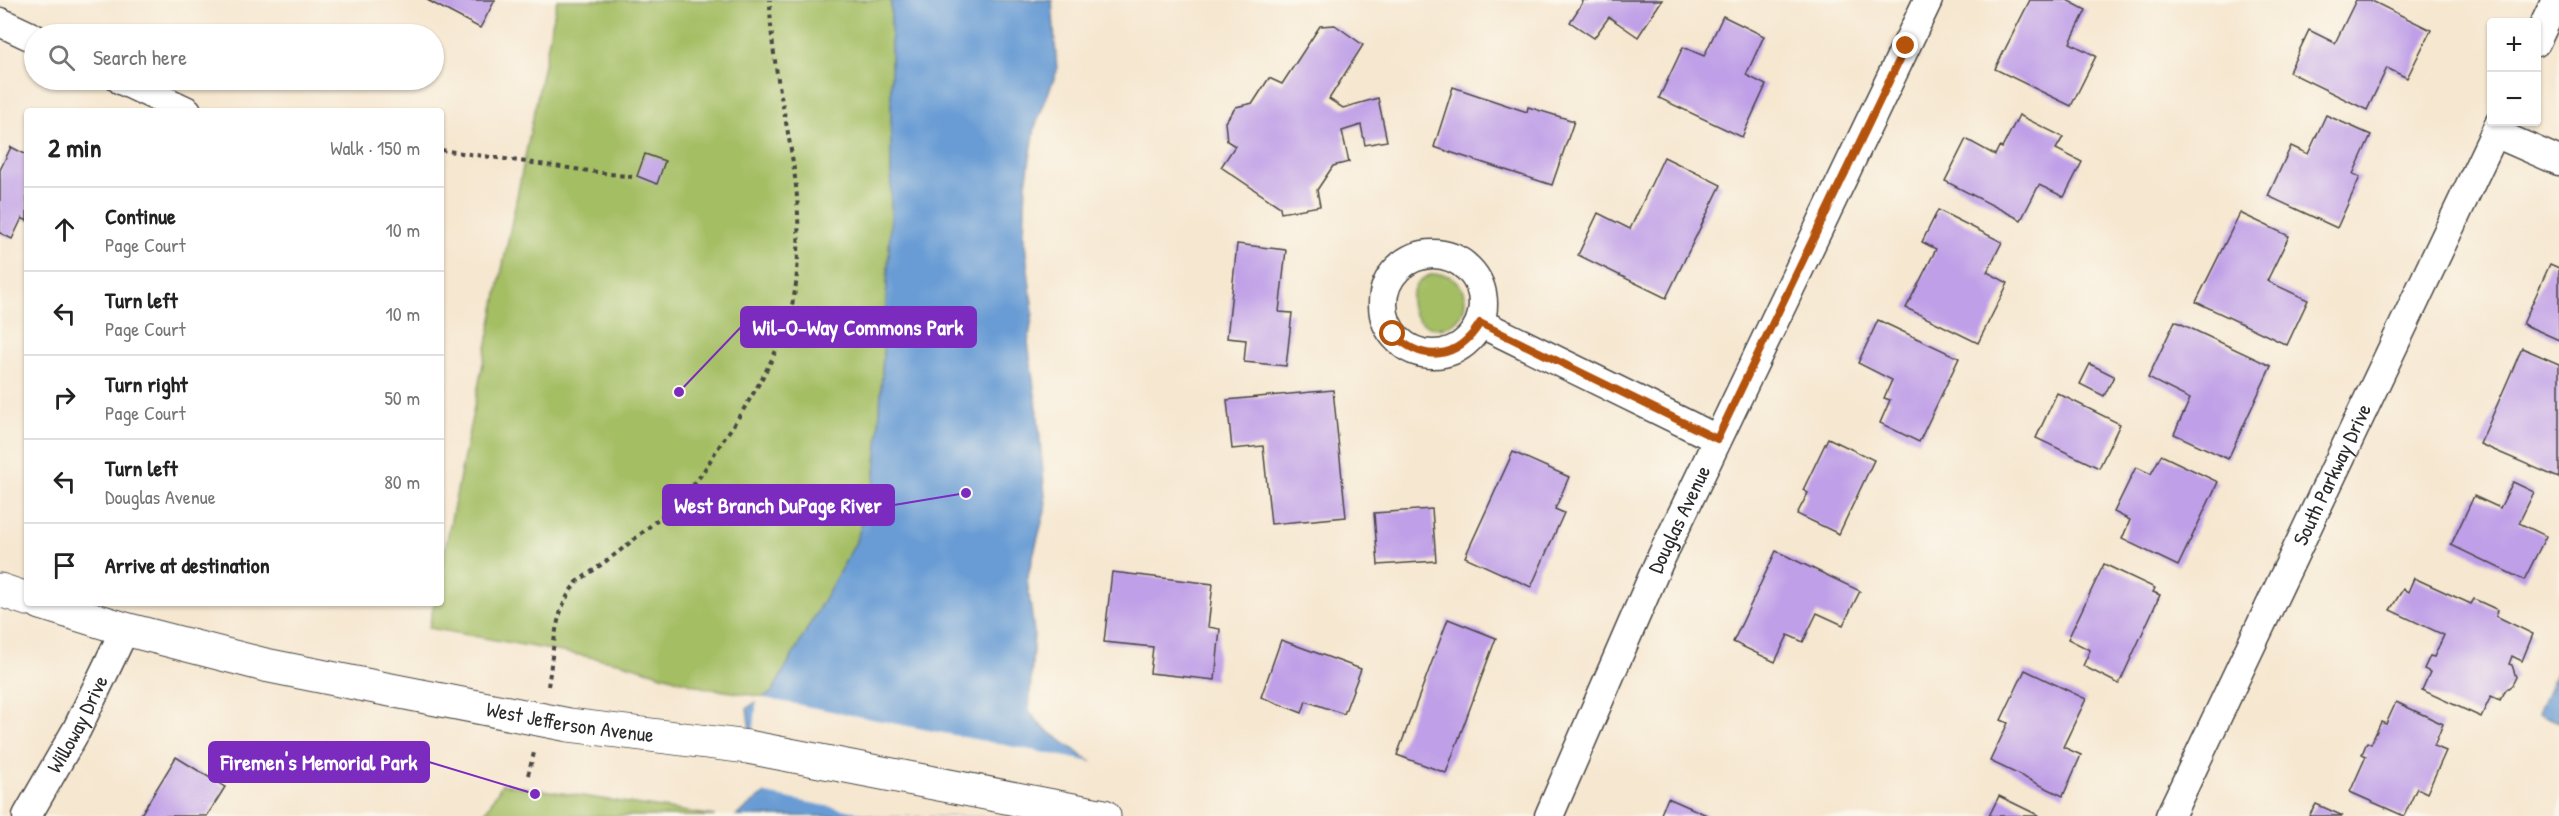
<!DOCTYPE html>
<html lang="en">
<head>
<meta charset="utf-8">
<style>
  :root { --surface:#fff; --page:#f2f2f2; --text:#222; --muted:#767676; --line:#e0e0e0 }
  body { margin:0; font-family:"Patrick Hand",sans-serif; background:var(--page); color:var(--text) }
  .controls { position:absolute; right:18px; top:18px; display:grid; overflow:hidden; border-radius:6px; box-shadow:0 2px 4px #0004 }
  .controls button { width:54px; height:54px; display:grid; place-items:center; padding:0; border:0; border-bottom:2px solid var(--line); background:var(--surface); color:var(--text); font:30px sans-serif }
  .stop { position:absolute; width:18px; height:18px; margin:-14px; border:4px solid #b45309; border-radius:50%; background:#fff }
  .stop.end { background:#b45309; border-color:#fff; box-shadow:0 2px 6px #0008 }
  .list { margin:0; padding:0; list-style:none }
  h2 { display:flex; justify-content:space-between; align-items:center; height:78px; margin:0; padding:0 24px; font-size:26px }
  h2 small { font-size:20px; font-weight:400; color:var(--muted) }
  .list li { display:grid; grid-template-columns:39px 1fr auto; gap:18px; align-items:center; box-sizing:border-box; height:84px; padding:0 24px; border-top:2px solid var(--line) }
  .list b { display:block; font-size:22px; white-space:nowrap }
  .list p { margin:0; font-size:20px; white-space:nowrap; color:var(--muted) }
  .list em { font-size:20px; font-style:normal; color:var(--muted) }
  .icon { flex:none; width:33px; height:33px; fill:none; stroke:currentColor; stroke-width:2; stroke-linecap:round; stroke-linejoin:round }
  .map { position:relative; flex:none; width:2559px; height:816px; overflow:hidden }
  .search { position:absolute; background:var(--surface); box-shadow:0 2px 4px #0004; left:24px; top:24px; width:420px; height:66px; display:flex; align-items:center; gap:15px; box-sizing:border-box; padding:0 21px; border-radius:33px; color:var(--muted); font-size:22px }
  .panel { position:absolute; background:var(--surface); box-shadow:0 2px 4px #0004; left:24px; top:108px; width:420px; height:498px; border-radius:6px }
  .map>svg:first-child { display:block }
  .green { fill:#a4be64; stroke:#687448; stroke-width:1.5 }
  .water { fill:#699cd4; stroke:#4a6480; stroke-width:1.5 }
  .pier { fill:#f6e7d0 }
  .building { fill:#bf9fe7 }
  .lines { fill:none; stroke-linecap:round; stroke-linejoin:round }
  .minor-casing { stroke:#494744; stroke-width:31 }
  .tertiary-casing { stroke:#494744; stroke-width:35 }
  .path { stroke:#494744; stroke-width:4; stroke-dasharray:4.5 4.5; stroke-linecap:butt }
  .minor { stroke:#fff; stroke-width:28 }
  .tertiary { stroke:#fff; stroke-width:33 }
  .route { stroke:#b45309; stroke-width:8 }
  .labels { text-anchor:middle; stroke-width:4.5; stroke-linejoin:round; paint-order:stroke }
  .street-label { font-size:21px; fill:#2b2b2b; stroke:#fbf7ec }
  .leader { fill:none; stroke:#7b2cbf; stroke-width:2 }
  .callout-dot { fill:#7b2cbf; stroke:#fbf7ec; stroke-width:2 }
  .callout { fill:#7b2cbf; stroke:#7b2cbf; stroke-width:2 }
  .callout-label { font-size:22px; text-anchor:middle; font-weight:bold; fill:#fff }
</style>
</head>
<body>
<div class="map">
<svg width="2559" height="816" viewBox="0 0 2559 816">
  <rect width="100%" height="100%" fill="#fbf7ec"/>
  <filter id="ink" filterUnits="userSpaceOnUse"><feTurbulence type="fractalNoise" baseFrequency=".0167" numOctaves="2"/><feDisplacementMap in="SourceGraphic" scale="12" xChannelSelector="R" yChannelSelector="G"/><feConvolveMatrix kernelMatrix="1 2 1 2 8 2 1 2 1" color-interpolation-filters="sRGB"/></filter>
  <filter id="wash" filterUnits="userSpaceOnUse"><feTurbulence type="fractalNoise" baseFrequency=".008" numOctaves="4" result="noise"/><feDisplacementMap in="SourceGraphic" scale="24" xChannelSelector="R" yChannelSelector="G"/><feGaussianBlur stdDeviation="1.35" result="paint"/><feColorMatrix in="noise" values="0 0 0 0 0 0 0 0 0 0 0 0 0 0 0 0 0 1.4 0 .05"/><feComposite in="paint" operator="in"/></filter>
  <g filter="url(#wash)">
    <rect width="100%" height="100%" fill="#f6e7d0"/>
    <g class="green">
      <polygon points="557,0 891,0 891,215 878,444 873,493 855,544 772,692 765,697 705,688 623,663 429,628 434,603 441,603 441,569"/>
      <circle cx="1438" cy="301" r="27"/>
      <polygon points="502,784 715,816 483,816"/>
    </g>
    <g class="water">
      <polygon points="891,0 1052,0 1057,71 1035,127 1026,184 1024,235 1033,313 1028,342 1038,417 1046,507 1027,579 1034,632 1029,711 1041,726 1094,764 1051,816 736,816 772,788 751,738 747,708 772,692 855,544 873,493 878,444 891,215"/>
      <polygon points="2558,669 2559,670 2559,722 2538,713"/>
    </g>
    <polygon class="pier" points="759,697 1097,763 1097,766 1066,811 1057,816 877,816 761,793 769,787 752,749 757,698"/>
    <g id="blocks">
      <g class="building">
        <polygon points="427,0 495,0 480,28"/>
        <polygon points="1581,0 1662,0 1638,37 1609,17 1594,38 1570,22 1583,2"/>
        <polygon points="2030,0 2067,0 2086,10 2070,43 2096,56 2071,106 1995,69"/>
        <polygon points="2356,0 2370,0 2431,30 2407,78 2387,68 2367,110 2289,72 2309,30 2335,43"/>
        <polygon points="1723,16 1764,36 1746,75 1766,85 1742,137 1659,98 1683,47 1704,56"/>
        <polygon points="1335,25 1363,45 1329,99 1343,108 1378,98 1387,141 1365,145 1361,125 1342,131 1349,162 1333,166 1317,190 1320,206 1281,213 1280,207 1221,167 1235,146 1227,141 1225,122 1236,107 1253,103 1269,78 1282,84 1320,26"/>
        <polygon points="1453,87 1527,112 1528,107 1574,121 1552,185 1434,147"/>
        <polygon points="2019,115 2063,137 2056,149 2082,162 2064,197 2039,185 2021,220 1945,181 1966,139 1995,155 1999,147 2002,148"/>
        <polygon points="2326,115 2371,135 2353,174 2360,177 2337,228 2268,196 2291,146 2308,154"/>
        <polygon points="11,147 27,155 27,221 22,218 12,239 0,233 0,170"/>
        <polygon points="645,154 665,161 657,184 637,176"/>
        <polygon points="1664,157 1721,185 1666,298 1578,255 1598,213 1630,229"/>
        <polygon points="1938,210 2002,242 1987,272 2008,283 1978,343 1906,308 1936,249 1922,242"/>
        <polygon points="2240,213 2289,236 2267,281 2308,300 2287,345 2196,302"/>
        <polygon points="1237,244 1286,250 1279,312 1292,313 1286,366 1244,362 1246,340 1227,338"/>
        <polygon points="2550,264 2559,268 2559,340 2523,324"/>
        <polygon points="1878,320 1959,358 1919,442 1880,423 1890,400 1884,398 1892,380 1858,363"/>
        <polygon points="2175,321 2271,366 2228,459 2174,434 2190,399 2148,378"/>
        <polygon points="2522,348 2559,364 2559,478 2480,444"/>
        <polygon points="2090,364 2114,376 2104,396 2080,384"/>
        <polygon points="1333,390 1346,517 1271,524 1263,446 1232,449 1227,400"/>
        <polygon points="2057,393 2120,424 2099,468 2036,438"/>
        <polygon points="1828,438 1874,460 1839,534 1797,514 1808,493 1803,490"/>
        <polygon points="1513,452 1569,477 1555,509 1564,513 1531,587 1465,557"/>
        <polygon points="2161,455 2218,482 2178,566 2122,539 2130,520 2114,512 2136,467 2151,474"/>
        <polygon points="2513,482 2534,492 2519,523 2546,536 2524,580 2451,545 2474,496 2500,508"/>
        <polygon points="1432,509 1436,561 1378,565 1374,513"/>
        <polygon points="1776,551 1860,591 1843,625 1817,613 1803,642 1788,635 1775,662 1733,642"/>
        <polygon points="2104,564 2155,588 2153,592 2160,595 2119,684 2083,666 2090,650 2068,639"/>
        <polygon points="1112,572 1213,584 1208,627 1220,629 1215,680 1150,673 1153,647 1104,642"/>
        <polygon points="2414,578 2471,604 2474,599 2498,610 2496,616 2533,634 2522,661 2512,656 2509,664 2512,665 2516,677 2512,685 2506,690 2500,700 2491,696 2481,717 2422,690 2430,672 2424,669 2430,656 2434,657 2444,635 2390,610 2403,589 2408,592"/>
        <polygon points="1448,619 1496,638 1446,773 1397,755"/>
        <polygon points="1281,640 1361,669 1344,714 1306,701 1302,713 1261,697"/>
        <polygon points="2025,670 2086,699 2063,747 2081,755 2063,796 1990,761 2008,723 2001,720"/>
        <polygon points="2396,702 2443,724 2434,746 2446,751 2427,793 2417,788 2404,816 2350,792 2366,756 2362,754 2367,742 2371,744 2381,722 2386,724"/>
        <polygon points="176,757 225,787 207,816 140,816"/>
        <polygon points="1999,796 2040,816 1989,816"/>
        <polygon points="1668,798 1709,816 1660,816"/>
        <polygon points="2316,804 2343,816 2309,816"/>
      </g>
    </g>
  </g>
  <g filter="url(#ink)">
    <use href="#blocks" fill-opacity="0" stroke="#494744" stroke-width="1.5"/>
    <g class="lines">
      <g class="minor-casing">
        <g id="minor">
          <polyline points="0,22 34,38"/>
          <polyline points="2536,42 2556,0"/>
          <polyline points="121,80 187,111"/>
          <polyline points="2495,133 2559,161"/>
          <circle cx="1433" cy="304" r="50"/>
          <polyline points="1480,323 1717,439"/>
          <path id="s1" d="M27 816 77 729 125 629"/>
          <path id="s2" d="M1549 816 1659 562 1928 0"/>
          <path id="s3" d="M2170 816 2500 122"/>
        </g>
      </g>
      <g class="tertiary-casing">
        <g id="tertiary">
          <polyline points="0,590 27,599"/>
          <path id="s4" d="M41 603 125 629 265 665 360 684 569 725 748 747 1104 816"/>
        </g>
      </g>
      <g class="path">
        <polyline points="441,150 632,177"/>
        <path d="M548 686C554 652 553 608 578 581 619 553 658 522 693 485 703 474 710 460 718 448 751 399 788 344 796 284 798 263 799 238 798 216 796 142 770 74 770 0"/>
        <polyline points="528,775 534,753"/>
      </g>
      <use href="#minor" class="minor"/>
      <use href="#tertiary" class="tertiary"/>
    </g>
  </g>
  <g class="lines" filter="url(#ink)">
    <path class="route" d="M1393 334C1424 364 1458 359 1480 323L1717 439 1906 46"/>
  </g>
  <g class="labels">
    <g class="street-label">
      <text dy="7" stroke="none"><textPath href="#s3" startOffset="378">South Parkway Drive</textPath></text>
      <text dy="7" stroke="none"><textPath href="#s2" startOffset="324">Douglas Avenue</textPath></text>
      <text dy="7" stroke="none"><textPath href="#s4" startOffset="543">West Jefferson Avenue</textPath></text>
      <text dy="7" stroke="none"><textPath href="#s1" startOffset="105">Willoway Drive</textPath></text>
    </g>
  </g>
  <path class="leader" d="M679 392L741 327M966 493L894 505M535 794L429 762"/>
  <g class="callout-dot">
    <circle cx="679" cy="392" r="6"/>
    <circle cx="966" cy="493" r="6"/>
    <circle cx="535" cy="794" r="6"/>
  </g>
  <g class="callout">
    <rect x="741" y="307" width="235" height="40" rx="6"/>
    <rect x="663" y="485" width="231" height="40" rx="6"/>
    <rect x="209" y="742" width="220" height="40" rx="6"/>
  </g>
  <g class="callout-label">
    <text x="858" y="335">Wil-O-Way Commons Park</text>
    <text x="778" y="513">West Branch DuPage River</text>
    <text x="319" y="770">Firemen's Memorial Park</text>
  </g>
</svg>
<div class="controls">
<button>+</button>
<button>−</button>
</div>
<div class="stop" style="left:1393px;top:334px"></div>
<div class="stop end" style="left:1906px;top:46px"></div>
<div class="search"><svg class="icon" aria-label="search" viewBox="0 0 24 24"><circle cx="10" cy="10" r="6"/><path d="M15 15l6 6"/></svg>Search here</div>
<section class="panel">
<h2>2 min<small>Walk · 150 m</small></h2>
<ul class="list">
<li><svg class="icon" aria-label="ahead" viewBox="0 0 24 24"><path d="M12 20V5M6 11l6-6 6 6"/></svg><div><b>Continue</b><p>Page Court</p></div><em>10 m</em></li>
<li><svg class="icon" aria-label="left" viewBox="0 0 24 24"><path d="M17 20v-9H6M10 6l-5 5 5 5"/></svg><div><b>Turn left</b><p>Page Court</p></div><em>10 m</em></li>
<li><svg class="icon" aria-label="right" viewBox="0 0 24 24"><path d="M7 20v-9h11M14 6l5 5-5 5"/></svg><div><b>Turn right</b><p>Page Court</p></div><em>50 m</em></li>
<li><svg class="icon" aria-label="left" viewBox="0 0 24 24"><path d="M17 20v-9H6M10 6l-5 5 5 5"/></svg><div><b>Turn left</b><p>Douglas Avenue</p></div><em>80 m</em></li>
<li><svg class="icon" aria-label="arrive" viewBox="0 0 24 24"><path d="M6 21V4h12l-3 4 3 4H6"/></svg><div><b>Arrive at destination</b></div></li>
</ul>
</section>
</div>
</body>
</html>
